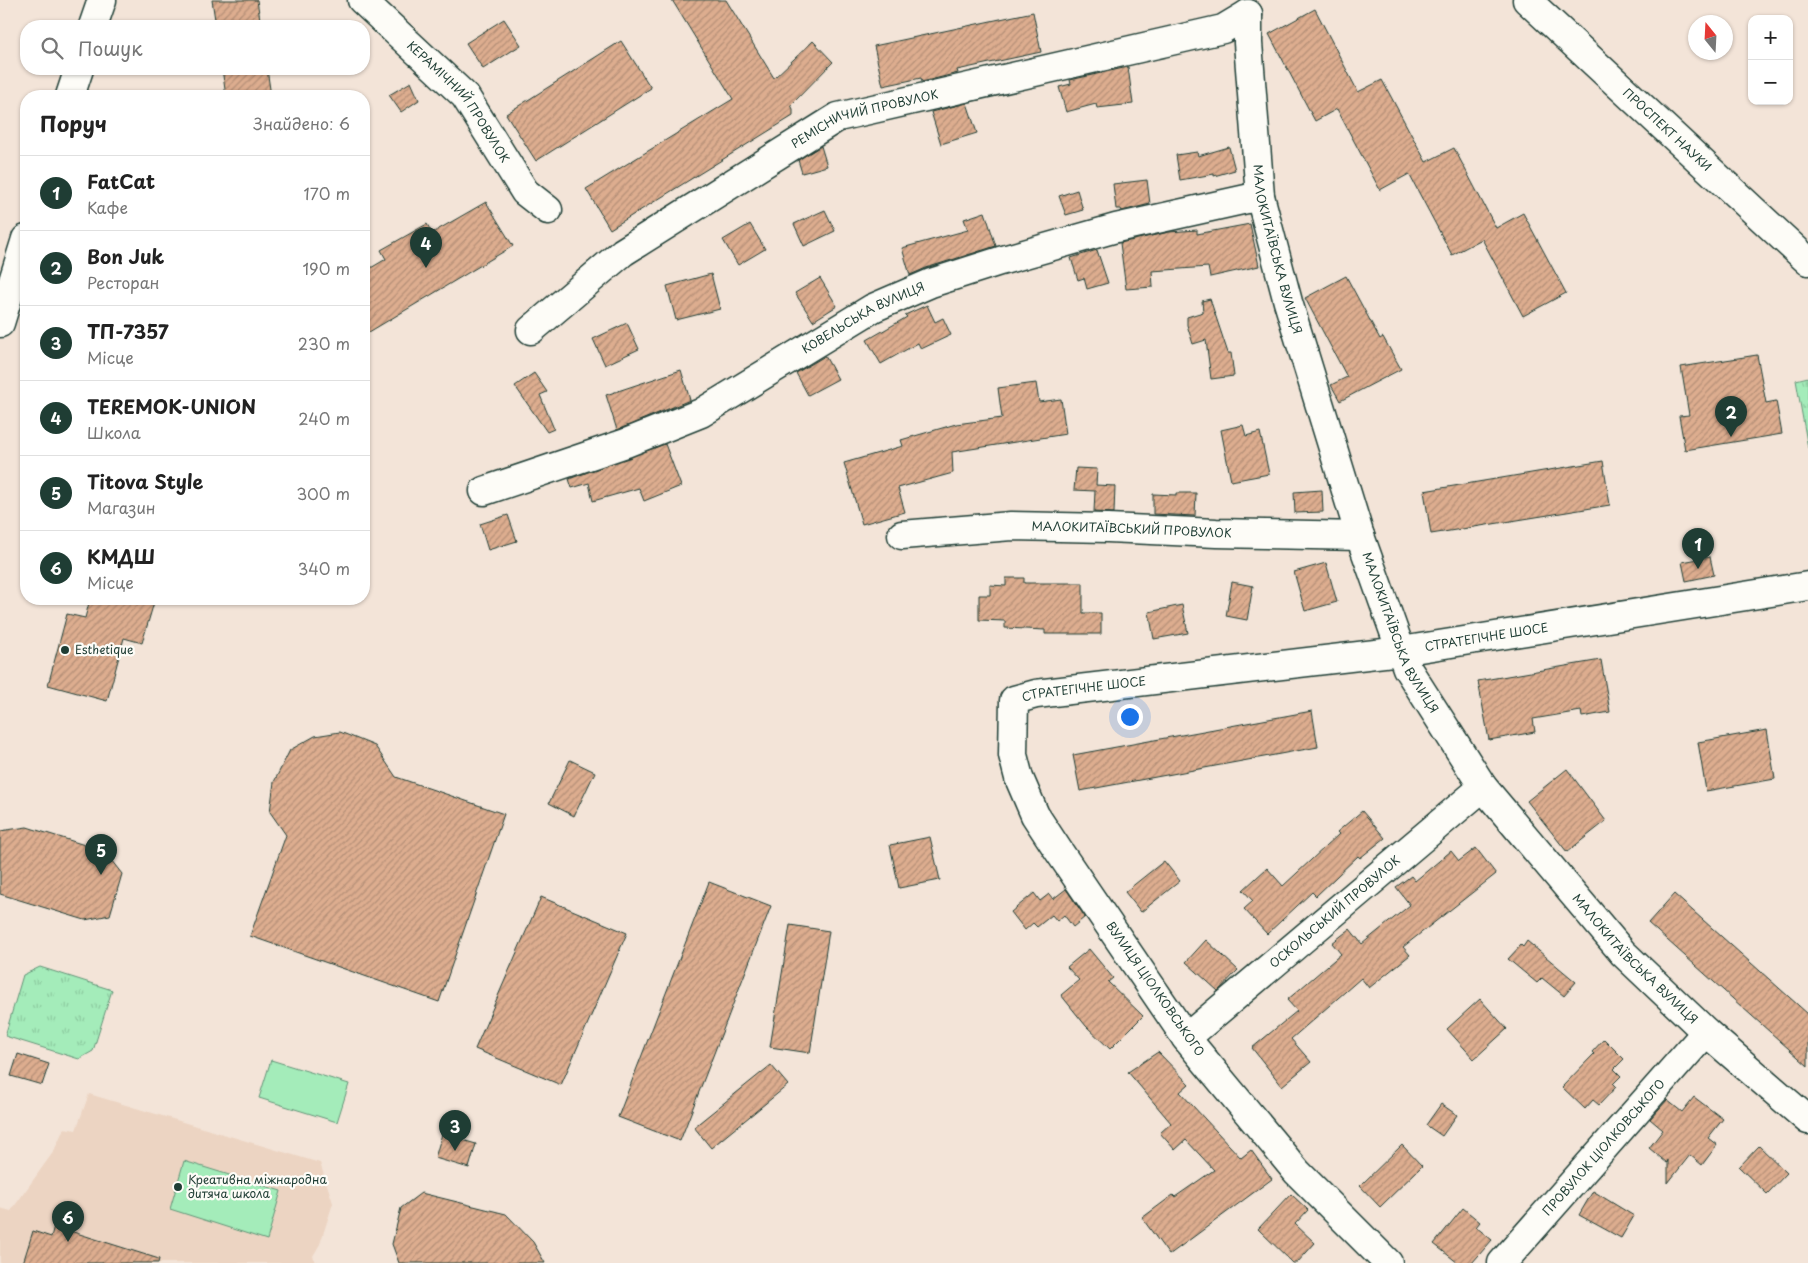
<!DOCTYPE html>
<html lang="uk">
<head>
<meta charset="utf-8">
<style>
  :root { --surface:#fff; --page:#f6f6f6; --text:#222; --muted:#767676; --line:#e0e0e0; --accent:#1f3d34 }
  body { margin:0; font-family:"Playpen Sans",sans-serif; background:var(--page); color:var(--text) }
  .controls { position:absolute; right:15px; top:15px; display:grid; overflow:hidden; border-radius:10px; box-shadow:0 1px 4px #0004 }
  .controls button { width:45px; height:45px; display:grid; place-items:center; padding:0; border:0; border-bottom:1px solid var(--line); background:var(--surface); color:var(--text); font:25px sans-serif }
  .compass { position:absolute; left:1688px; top:15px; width:45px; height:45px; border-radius:50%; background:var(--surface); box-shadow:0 1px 4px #0004; rotate:342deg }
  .you { position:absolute; left:1129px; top:716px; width:18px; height:18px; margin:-12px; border:4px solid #fff; border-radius:50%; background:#1a73e8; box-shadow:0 0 0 8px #1a73e833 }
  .badge { display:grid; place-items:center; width:32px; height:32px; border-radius:50%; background:var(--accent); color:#fff; font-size:16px; font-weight:700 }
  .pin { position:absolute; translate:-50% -41px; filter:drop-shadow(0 1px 2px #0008) }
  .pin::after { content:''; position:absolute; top:26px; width:18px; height:15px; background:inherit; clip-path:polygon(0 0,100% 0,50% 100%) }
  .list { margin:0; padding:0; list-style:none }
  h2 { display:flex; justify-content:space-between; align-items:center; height:65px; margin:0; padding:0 20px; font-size:21px }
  h2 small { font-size:16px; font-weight:400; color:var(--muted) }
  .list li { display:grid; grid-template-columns:32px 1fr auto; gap:15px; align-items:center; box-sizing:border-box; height:75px; padding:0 20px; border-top:1px solid var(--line) }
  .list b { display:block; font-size:19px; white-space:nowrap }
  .list p { margin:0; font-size:16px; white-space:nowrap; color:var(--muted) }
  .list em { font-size:16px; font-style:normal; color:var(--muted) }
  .icon { flex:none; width:28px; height:28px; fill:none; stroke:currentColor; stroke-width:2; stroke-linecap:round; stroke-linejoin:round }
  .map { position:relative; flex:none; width:1808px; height:1263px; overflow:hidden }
  .search { position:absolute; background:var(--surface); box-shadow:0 1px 4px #0004; left:20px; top:20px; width:350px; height:55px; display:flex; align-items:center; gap:12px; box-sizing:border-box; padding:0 18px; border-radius:20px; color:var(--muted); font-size:19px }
  .panel { position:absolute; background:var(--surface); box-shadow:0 1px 4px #0004; left:20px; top:90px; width:350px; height:515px; border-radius:20px }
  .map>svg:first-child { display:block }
  .built { fill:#ecd4c2 }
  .park { fill:url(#park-tufts); stroke:#629477 }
  .pitch { fill:#a4ecba; stroke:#629477 }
  .building { fill:url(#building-hatch); stroke:#1f3d34 }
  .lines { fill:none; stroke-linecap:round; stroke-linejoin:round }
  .minor-casing { stroke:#1f3d34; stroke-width:31 }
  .major-casing { stroke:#1f3d34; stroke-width:31 }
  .minor { stroke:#fdfcf7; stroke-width:28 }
  .major { stroke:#fdfcf7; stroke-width:28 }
  .poi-dot { fill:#1f3d34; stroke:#fdfcf7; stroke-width:2 }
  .labels { text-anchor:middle; stroke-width:4.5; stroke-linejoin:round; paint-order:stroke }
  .street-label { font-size:12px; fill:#1f3d34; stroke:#fdfcf7 }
  .poi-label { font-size:12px; fill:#1f3d34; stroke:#fdfcf7; text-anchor:start }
</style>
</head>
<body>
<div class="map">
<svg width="1808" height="1263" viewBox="0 0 1808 1263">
  <defs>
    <pattern id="park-tufts" width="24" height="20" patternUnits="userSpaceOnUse" patternTransform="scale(1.25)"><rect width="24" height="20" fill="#a4ecba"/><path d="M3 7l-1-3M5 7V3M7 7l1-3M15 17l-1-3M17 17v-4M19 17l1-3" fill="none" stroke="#8dcba0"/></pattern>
    <pattern id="building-hatch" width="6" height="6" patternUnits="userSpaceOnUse" patternTransform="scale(1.25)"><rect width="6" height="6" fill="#ddad8f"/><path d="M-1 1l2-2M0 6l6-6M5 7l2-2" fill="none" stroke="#b38e76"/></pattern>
  </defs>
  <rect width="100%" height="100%" fill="#f3e4d8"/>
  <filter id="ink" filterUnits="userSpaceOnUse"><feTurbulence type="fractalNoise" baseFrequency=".02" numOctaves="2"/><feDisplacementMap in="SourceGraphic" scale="10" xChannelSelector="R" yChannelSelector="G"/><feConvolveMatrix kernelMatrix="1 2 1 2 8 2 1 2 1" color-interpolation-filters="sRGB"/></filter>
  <g filter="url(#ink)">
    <polygon class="built" points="89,1094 320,1163 333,1203 320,1244 313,1256 316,1263 0,1263 0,1208 11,1211 54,1151 64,1128 76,1130"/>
    <g class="park">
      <polygon points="1808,377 1808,448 1796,380"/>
      <polygon points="40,967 112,990 93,1051 79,1059 5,1036 23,975"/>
    </g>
    <g class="pitch">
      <polygon points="271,1060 349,1084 337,1122 259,1098"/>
      <polygon points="184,1161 281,1191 267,1240 170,1209"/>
    </g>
    <g class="building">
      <polygon points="212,0 257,0 261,26 216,26"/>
      <polygon points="672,0 726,0 774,78 813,41 833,62 791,105 793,109 793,116 610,229 586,189 733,99"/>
      <polygon points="1315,9 1358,92 1382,80 1426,162 1454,148 1496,228 1523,213 1566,293 1523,316 1482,239 1452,255 1409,174 1380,190 1337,109 1315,121 1269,34"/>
      <polygon points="1033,12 1041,52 957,70 958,73 922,82 921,78 883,86 874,46"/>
      <polygon points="504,19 521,45 483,69 466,43"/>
      <polygon points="621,41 651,88 536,161 506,114"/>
      <polygon points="1128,67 1133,104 1097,108 1096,104 1066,112 1059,87 1071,84 1070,80"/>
      <polygon points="222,69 267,69 271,96 226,96"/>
      <polygon points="411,82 419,100 401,112 389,95"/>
      <polygon points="967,103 977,133 941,144 931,112"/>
      <polygon points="821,146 827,166 802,173 798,160"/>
      <polygon points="1229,147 1235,170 1214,176 1214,174 1180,180 1176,155 1197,152 1198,156"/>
      <polygon points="1147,180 1150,204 1122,211 1121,209 1116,209 1113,184"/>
      <polygon points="1077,190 1083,210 1066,215 1059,196"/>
      <polygon points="486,202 513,246 364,335 364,272 386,259 381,250 427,224 432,233"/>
      <polygon points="825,210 835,231 804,246 794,224"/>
      <polygon points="985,212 996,246 926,268 910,275 902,248 968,230 964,219"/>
      <polygon points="750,224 765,249 738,265 723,240"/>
      <polygon points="1250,224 1259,266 1210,277 1208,267 1152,271 1153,287 1126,289 1120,243 1169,232 1197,230 1197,234"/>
      <polygon points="1097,250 1108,283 1087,289 1084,278 1078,280 1071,258"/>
      <polygon points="711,274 720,309 676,320 667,286"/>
      <polygon points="1346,276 1380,339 1383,337 1401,369 1340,401 1331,385 1347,377 1305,298"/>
      <polygon points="820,278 837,306 813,321 795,293"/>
      <polygon points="1210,299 1228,353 1231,353 1234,376 1211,379 1206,340 1193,344 1187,325 1187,317 1203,312 1202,301"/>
      <polygon points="927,305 935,322 943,318 951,335 921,349 918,343 881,364 867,340 907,317 905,315"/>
      <polygon points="627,323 639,349 605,365 593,339"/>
      <polygon points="1757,355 1766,403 1776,401 1782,434 1685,450 1679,416 1689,415 1681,367"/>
      <polygon points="825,356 838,379 808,395 796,373"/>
      <polygon points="681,370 690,400 617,430 606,395"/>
      <polygon points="534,373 547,392 540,395 554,429 547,432 515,386"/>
      <polygon points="1036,383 1039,402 1061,399 1066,434 952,452 953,473 898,488 905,512 862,524 844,463 903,446 901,440 956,424 1002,418 998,388"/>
      <polygon points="1243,425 1246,436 1260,432 1269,474 1231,481 1221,430"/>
      <polygon points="665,444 681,486 644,501 639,488 593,501 589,483 572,488 569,479"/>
      <polygon points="1603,461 1610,505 1431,534 1424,491"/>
      <polygon points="1076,468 1097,469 1096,485 1115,486 1114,513 1094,512 1095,491 1074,490"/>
      <polygon points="1322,490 1323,512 1295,513 1294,492"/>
      <polygon points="1176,493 1196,493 1195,516 1153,514 1153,494 1176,495"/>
      <polygon points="508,515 517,541 488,550 480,524"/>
      <polygon points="1710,557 1714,575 1686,581 1682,562"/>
      <polygon points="1326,563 1337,602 1305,611 1294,572"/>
      <polygon points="1006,578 1024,578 1024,583 1083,583 1083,613 1101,613 1101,634 1045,634 1045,630 1005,628 1005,621 979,620 979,595 990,595 990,585 1006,586"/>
      <polygon points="1232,582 1253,586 1247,620 1226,616"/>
      <polygon points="90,599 155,599 142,643 124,638 107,701 48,685 67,614 85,618"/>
      <polygon points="1182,605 1188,633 1154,639 1149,612"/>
      <polygon points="1601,660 1610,712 1582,717 1581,711 1533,719 1535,732 1489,740 1478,681"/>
      <polygon points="1312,711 1318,747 1080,791 1073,755"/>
      <polygon points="1767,730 1775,779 1706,791 1698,742"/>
      <polygon points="340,732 375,746 396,777 504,814 439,1002 250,936 286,835 270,812 274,782 290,750 315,736"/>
      <polygon points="570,760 595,772 574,816 549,803"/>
      <polygon points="1567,769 1606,821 1567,852 1527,801"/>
      <polygon points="1362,811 1385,838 1360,858 1358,856 1316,896 1312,892 1267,934 1244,909 1253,901 1243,890 1267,868 1283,886 1339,834 1337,832"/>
      <polygon points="27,827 104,851 122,874 110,915 85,920 0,894 0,831"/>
      <polygon points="930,837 940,880 899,888 890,845"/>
      <polygon points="1476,848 1496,874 1403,947 1410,955 1369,988 1361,978 1291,1039 1311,1062 1282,1086 1252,1048 1297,1011 1287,1000 1341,954 1332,943 1350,929 1362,944 1410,905 1396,887 1411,876 1415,881 1451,851 1459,861"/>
      <polygon points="1164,861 1180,881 1141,912 1125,892"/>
      <polygon points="709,882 771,906 680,1141 618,1117"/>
      <polygon points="1066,889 1085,917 1073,927 1064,915 1057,921 1052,915 1037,927 1033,923 1025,930 1011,912 1034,893 1040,901 1049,894 1053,899"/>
      <polygon points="1674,894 1808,1014 1808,1066 1648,923"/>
      <polygon points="541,897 627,933 561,1085 475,1049"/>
      <polygon points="790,925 829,931 810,1053 770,1047"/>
      <polygon points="1206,940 1238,970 1218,991 1186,962"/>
      <polygon points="1527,941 1576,982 1564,996 1542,978 1537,983 1508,959 1521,945 1523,947"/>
      <polygon points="1089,949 1113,978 1108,982 1143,1016 1110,1049 1086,1026 1061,995 1079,980 1067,967"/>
      <polygon points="1480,999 1507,1029 1474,1059 1447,1029"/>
      <polygon points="1604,1039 1624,1059 1614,1069 1621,1076 1613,1084 1616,1087 1599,1105 1593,1100 1585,1109 1562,1087 1594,1054 1592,1052"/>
      <polygon points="1158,1052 1189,1084 1180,1092 1241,1158 1251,1150 1272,1179 1169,1255 1142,1218 1173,1195 1175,1197 1214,1170 1186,1140 1175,1150 1160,1133 1171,1123 1128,1072"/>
      <polygon points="18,1054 49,1064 42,1085 11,1076"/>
      <polygon points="771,1065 788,1085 711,1148 694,1127"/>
      <polygon points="1694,1097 1723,1119 1708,1138 1717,1145 1702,1165 1690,1155 1668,1183 1668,1160 1667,1163 1649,1148 1663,1130 1650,1119 1667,1100 1682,1112"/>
      <polygon points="1441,1104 1457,1115 1442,1136 1426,1125"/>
      <polygon points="442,1134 476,1144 469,1168 435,1158"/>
      <polygon points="1402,1145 1422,1166 1380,1207 1360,1186"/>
      <polygon points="1759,1146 1787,1173 1767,1194 1739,1167"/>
      <polygon points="1593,1191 1634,1216 1621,1238 1579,1215"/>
      <polygon points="421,1193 506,1214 533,1242 545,1263 399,1263 392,1244 401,1208"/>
      <polygon points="1291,1194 1308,1210 1295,1224 1315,1243 1297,1263 1293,1263 1258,1229"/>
      <polygon points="1463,1208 1480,1222 1476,1227 1492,1240 1472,1263 1458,1263 1434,1244"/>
      <polygon points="54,1226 159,1259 158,1263 23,1263 33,1231 51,1237"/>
    </g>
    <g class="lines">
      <g class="minor-casing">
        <g id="minor">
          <path id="s1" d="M362 0 465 96 525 192 548 210"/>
          <path id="s2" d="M1248 14V43L1260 196 1288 302 1360 536 1407 668 1483 787 1623 953 1706 1032 1808 1120"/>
          <path id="s3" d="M531 330 623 252 838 117 1223 29 1248 14"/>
          <path id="s4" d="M484 491 626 443 701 413 873 308 931 283 1000 261 1116 228 1260 196"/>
          <path id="s5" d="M902 535 1011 526 1108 528 1216 533 1360 536"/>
          <path id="s6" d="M1186 1038 1483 787"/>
          <path id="s7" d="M1388 1263 1297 1172 1186 1038 1058 850 1035 815 1019 778 1013 755 1014 700 1036 694 1401 651 1808 586"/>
          <path id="s8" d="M1502 1263 1706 1032"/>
        </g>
      </g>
      <g class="major-casing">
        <g id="major">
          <path id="s9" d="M1527 0 1808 261"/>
          <polyline points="93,26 102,0"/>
          <polyline points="70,96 79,69"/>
          <polyline points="0,323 26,239"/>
        </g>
      </g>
      <use href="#minor" class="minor"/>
      <use href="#major" class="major"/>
    </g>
  </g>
  <g class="poi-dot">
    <circle cx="65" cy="650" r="5"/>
    <circle cx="178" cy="1187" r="5"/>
  </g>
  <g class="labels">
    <g class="street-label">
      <text dy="4" stroke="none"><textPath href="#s1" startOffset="141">КЕРАМІЧНИЙ ПРОВУЛОК</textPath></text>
      <text dy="4" stroke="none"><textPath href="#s3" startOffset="399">РЕМІСНИЧИЙ ПРОВУЛОК</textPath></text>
      <text dy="4" stroke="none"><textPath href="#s9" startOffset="191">ПРОСПЕКТ НАУКИ</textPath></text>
      <text dy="4" stroke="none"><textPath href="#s2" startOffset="238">МАЛОКИТАЇВСЬКА ВУЛИЦЯ</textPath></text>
      <text dy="4" stroke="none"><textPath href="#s4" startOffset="419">КОВЕЛЬСЬКА ВУЛИЦЯ</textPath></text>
      <text dy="4" stroke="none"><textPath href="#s5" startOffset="230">МАЛОКИТАЇВСЬКИЙ ПРОВУЛОК</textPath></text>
      <text dy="4" stroke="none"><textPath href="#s2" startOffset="642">МАЛОКИТАЇВСЬКА ВУЛИЦЯ</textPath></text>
      <text dy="4" stroke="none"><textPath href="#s7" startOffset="1168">СТРАТЕГІЧНЕ ШОСЕ</textPath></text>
      <text dy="4" stroke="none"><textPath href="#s7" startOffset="762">СТРАТЕГІЧНЕ ШОСЕ</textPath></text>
      <text dy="4" stroke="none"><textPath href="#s6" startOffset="195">ОСКОЛЬСЬКИЙ ПРОВУЛОК</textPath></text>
      <text dy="4" stroke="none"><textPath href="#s2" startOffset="1048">МАЛОКИТАЇВСЬКА ВУЛИЦЯ</textPath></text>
      <text transform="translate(1155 989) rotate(55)" y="4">ВУЛИЦЯ ЦІОЛКОВСЬКОГО</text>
      <text dy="4" stroke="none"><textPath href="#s8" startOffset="154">ПРОВУЛОК ЦІОЛКОВСЬКОГО</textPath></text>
    </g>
    <g class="poi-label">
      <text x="75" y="654">Esthetique</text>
      <text x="188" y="1184">Креативна міжнародна<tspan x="188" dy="14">дитяча школа</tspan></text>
    </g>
  </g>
</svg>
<div class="controls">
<button>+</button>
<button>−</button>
</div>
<svg class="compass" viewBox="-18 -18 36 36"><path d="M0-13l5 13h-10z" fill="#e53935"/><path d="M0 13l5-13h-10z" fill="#767676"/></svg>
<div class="you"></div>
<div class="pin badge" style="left:1698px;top:569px">1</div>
<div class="pin badge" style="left:1731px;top:437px">2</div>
<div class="pin badge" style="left:455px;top:1151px">3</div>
<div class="pin badge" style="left:426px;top:268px">4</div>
<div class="pin badge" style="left:101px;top:875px">5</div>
<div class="pin badge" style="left:68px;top:1242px">6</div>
<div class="search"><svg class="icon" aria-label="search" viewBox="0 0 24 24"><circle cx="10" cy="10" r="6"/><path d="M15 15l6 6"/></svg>Пошук</div>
<section class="panel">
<h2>Поруч<small>Знайдено: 6</small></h2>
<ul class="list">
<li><span class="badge">1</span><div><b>FatCat</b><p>Кафе</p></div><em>170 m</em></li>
<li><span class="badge">2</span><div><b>Bon Juk</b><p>Ресторан</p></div><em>190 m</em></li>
<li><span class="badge">3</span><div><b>ТП-7357</b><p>Місце</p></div><em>230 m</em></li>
<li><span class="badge">4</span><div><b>TEREMOK-UNION</b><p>Школа</p></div><em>240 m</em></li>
<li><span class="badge">5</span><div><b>Titova Style</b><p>Магазин</p></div><em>300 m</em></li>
<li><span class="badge">6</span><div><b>КМДШ</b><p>Місце</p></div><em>340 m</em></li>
</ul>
</section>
</div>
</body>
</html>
